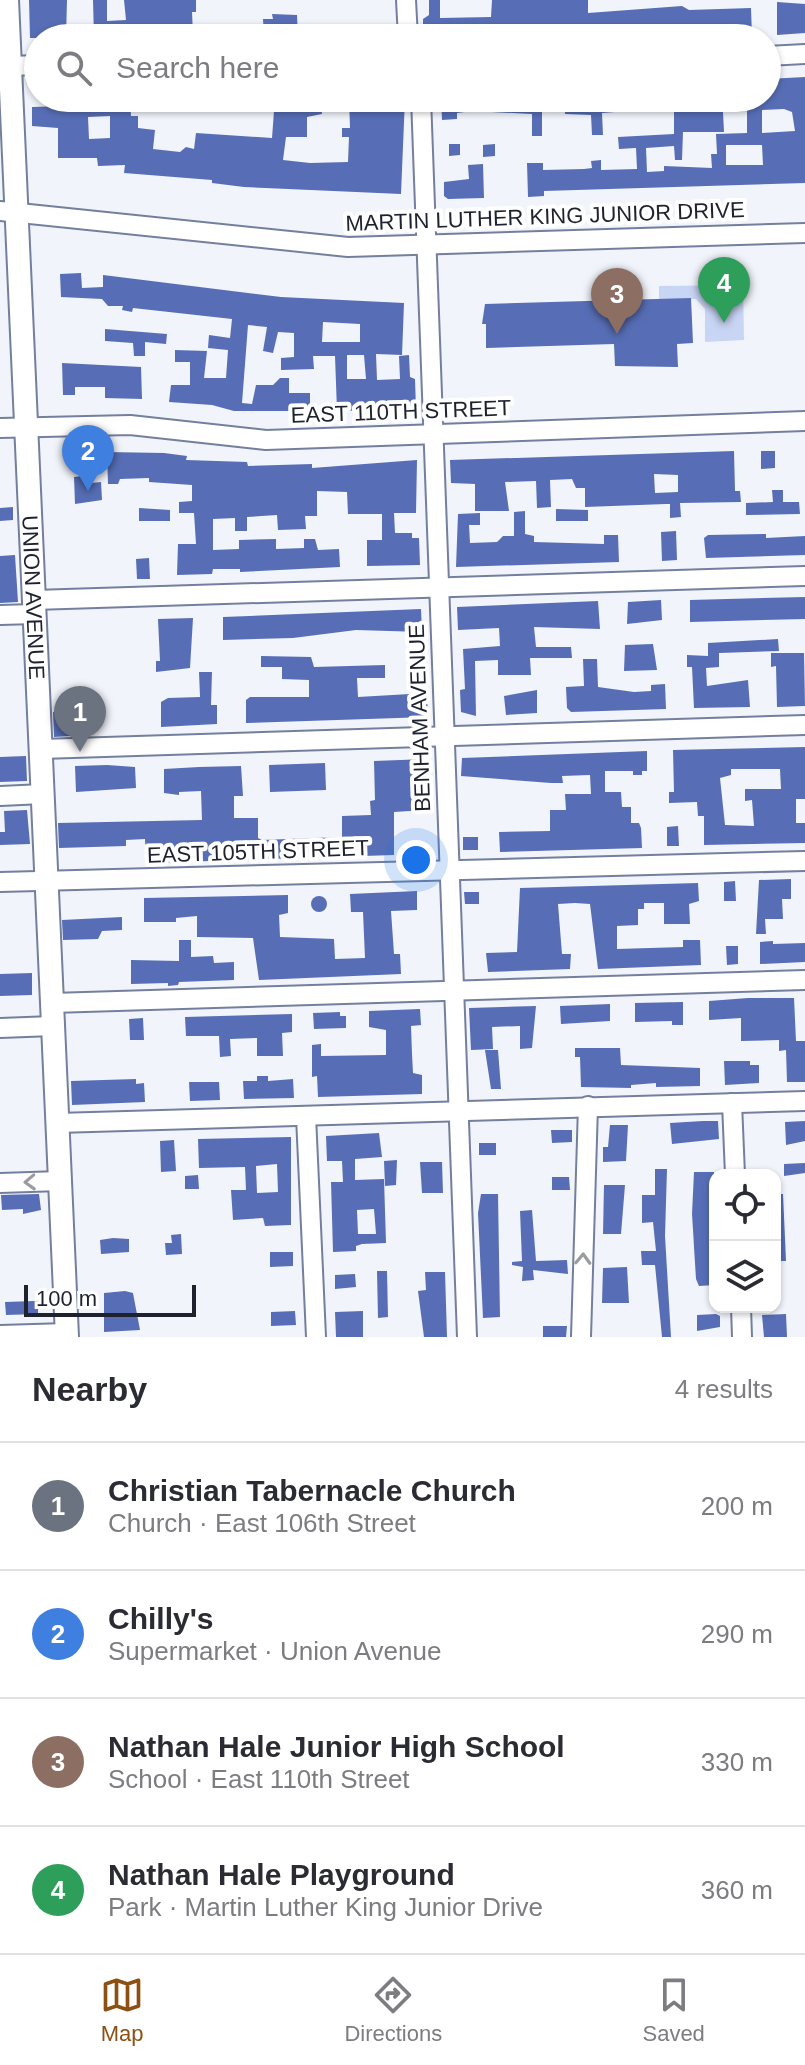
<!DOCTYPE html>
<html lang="en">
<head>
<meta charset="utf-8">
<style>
  :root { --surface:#fff; --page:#f2f2f3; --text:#2b2b33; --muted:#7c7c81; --line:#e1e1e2; --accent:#8d4f12 }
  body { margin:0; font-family:Arial,sans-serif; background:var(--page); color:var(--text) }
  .controls { position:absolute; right:24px; bottom:24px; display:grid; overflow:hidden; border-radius:16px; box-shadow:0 2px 6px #0004 }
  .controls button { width:72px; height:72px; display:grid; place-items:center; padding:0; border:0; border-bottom:2px solid var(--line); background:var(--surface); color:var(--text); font:40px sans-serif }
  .scale { position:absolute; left:24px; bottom:20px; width:172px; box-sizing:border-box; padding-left:8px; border:4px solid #1e222f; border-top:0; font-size:22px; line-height:28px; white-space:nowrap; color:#1e222f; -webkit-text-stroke:6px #fff; paint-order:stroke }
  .you { position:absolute; left:416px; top:860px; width:28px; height:28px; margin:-20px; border:6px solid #fff; border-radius:50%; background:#1a73e8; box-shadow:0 0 0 12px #1a73e833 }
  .badge { display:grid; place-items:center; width:52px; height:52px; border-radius:50%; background:var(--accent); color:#fff; font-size:26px; font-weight:700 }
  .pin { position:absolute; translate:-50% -66px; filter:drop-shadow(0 2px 4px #0008) }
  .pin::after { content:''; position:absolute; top:42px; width:28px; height:24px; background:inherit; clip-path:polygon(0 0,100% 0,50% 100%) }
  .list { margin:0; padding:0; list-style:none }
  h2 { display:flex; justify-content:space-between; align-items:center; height:104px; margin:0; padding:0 32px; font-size:34px }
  h2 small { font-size:26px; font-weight:400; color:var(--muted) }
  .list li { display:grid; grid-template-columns:52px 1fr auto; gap:24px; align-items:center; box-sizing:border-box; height:128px; padding:0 32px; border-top:2px solid var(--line) }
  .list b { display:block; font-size:30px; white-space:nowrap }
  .list p { margin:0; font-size:26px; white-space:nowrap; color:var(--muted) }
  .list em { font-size:26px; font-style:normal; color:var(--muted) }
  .icon { flex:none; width:44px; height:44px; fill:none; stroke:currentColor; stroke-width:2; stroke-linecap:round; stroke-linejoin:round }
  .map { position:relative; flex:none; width:805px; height:1337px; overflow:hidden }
  .search { position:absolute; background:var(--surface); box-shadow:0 2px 6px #0004; left:24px; right:24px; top:24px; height:88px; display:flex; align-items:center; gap:20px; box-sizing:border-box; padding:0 28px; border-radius:44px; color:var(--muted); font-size:30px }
  .sheet { height:616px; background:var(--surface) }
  nav { display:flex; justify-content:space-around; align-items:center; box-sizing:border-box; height:112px; border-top:2px solid var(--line); background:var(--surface); font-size:22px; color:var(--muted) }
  nav a { display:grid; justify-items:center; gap:4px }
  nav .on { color:var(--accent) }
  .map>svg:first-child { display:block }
  .green { fill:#c9d5f5 }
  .building { fill:#576eb6; fill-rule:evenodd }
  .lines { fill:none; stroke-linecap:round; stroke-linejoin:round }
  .minor-casing { stroke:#747f9e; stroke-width:22 }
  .major-casing { stroke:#747f9e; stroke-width:26 }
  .minor { stroke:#fff; stroke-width:18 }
  .major { stroke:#fff; stroke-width:22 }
  .oneway { stroke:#9a9ca1 }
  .labels { text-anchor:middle; stroke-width:8; stroke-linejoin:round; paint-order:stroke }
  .street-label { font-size:22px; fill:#1e222f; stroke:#fff }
</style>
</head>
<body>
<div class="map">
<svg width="805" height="1337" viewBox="0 0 805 1337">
  <rect width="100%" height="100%" fill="#f1f4fb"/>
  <polygon class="green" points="743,285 744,340 705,342 705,309 696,299 659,300 659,286"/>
  <g class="building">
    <polygon points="29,0 67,0 66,38 30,38"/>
    <polygon points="93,0 107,0 107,21 126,20 124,0 196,0 196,12 192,12 193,35 94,38"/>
    <polygon points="429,0 440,0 440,18 491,17 492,0 588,0 588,13 682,6 689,10 751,8 752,36 423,38 423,19 429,15"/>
    <polygon points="777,2 805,4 805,33 777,35"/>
    <polygon points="272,14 297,15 298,38 264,38 263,19 273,19"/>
    <polygon points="358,25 370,25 372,38 358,38"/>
    <path d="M805 77V183L544 191V196L528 197 527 163H543V170L584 169 592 168 591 161 601 160V170L637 169 636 148 619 149 618 137 674 134V112L665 109V98H767V79ZM784 109 792 112 795 131 762 133V110ZM747 111V133L716 134 717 154H711L712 168 664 166V171L647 172 646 148 674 146 675 160H682L683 132H724L723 112ZM726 145H762L763 165H726Z"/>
    <path d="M97 98H130L131 116H138V128L155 130 153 149 180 152 186 147 194 149 196 133 272 138 274 111 227 109 226 98H321L322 114 307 117V137H286L283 160 310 163 348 162 349 137H342V128H350L349 98H405L401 194 244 187 212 183V180L124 173 125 165 98 166 97 158H58V128L32 126V107L97 105ZM110 116V138L89 139 88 117Z"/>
    <polygon points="180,98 195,98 195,109 181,110"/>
    <polygon points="441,98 639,98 639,110 602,113 603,135 592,135 591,115 565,114 565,109 542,109 542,136 532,136 532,114 472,111 457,113 457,119 442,120"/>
    <polygon points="449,144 460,144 460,155 449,156"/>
    <polygon points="495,144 495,156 483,157 483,145"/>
    <polygon points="483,164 484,198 448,199 444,196 444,182 469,179 468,165"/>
    <path d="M81 273 82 288 103 287V275L281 297 404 303 402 355 376 354 377 380 400 379 399 356 409 355 410 377 415 379 416 409 337 411 335 356H313L314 369 281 370V358L294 357V333L278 332 273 353 263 351 267 327 248 325 242 403 252 404 256 385H273L280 378H289V393H310V411H234L212 405 169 402 171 385H190V362H175V350L207 351 204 378H226L228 350 208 348 209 335 230 338 232 319 133 308 132 312 122 310 123 306H108L102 299 61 297 60 274ZM323 322 360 324V342H322ZM347 355H364L366 379H347Z"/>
    <polygon points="691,298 693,343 677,344 678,367 615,366 614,344 486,348 486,324 482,324 485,304"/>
    <polygon points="105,329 167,334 166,344 145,342 145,356 134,356 133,343 105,341"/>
    <polygon points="62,363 141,367 142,399 105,398 105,387 75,387 75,395 63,395"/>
    <path d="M734 451 735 491H740L741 502 680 503 681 517 670 518V504H666L585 507V488H576L572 479 550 480 551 507 537 508 536 481 505 482 509 511H475V484L451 483 450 460ZM654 474 678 475V492L655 493Z"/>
    <polygon points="761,451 775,451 775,468 761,469"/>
    <polygon points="107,452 164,453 187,456 186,460 247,462 248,466 312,464 312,468 417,460 416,513 394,513 395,533 412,533 412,538 419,538 420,565 367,566 367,540 382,540 382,514 348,514 347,492 317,491 317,516 305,516 306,529 278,530 277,515 247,517 247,531 235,531 235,518 213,519 213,550 239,549 239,540 276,539 276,549 304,548 304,539 315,539 318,550 339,549 340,567 240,572 240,569 213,569 212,574 177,575 178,544 196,544 194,513 179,513 179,502 192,501 192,485 149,482 149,478 120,479 118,484 108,484"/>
    <polygon points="91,475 91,483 101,482 102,500 75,504 74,477"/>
    <polygon points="772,490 783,490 783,502 799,502 800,514 746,515 746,503 773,502"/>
    <polygon points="13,507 13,520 0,521 0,508"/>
    <polygon points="139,508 170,510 170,521 139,521"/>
    <polygon points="556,509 588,510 588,521 556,521"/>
    <polygon points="525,511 525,534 534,536 534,542 604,544 604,535 618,535 619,562 456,567 458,514 480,513 480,525 469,525 470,543 497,542 503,536 514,536 514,512"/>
    <polygon points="676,531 677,560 662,561 661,532"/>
    <polygon points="766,534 766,538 805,536 805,555 706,558 704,538 708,535"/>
    <polygon points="15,555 18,602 0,603 0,556"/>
    <polygon points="149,558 150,579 137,579 136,559"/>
    <polygon points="805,597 805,619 690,622 690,600"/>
    <polygon points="661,600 662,620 627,624 628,602"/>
    <polygon points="598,601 600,629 534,627 536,647 571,647 572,658 530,658 531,675 498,675 498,660 475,661 476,716 461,712 460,690 465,689 463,649 500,646 499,628 458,630 457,607"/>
    <polygon points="421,609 422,632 356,630 293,638 223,640 223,617"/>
    <polygon points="193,618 190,668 156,672 156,661 160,661 158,619"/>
    <polygon points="778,639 779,651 719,653 719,667 706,668 707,686 748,680 750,707 694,708 692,667 687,667 687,655 708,656 708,643"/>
    <polygon points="653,644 657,670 624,671 625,645"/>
    <polygon points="771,653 804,653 805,706 777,707 776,666 771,667"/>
    <polygon points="261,656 311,657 314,667 385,665 385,678 357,678 358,697 427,693 428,717 246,723 246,700 250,697 309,697 309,680 282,679 282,667 261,667"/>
    <polygon points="583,659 597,659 598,687 634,692 651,691 651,685 665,684 666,709 571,712 567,708 566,687 584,686"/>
    <polygon points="199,672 212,672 211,705 217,705 217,724 161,727 161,702 168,698 200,697"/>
    <polygon points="537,690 537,713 506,715 504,696"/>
    <polygon points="81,711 85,735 54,737 53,712"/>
    <path d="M805 747V799H796V823H805V843L704 845V816H698L697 802 669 803V792H674L673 750ZM731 769H780L781 789H745V801L752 800 754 826 725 825 720 778 731 775Z"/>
    <polygon points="647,751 647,771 642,771 642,775 633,775 633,771 605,771 605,792 621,792 622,807 631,807 631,823 639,823 641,828 642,848 500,852 499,832 550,831 550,810 566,810 565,794 591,794 590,775 562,776 563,783 551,783 461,776 462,758"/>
    <polygon points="26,756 27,781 0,782 0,757"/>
    <polygon points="427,759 425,810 394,812 394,855 146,863 145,839 126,840 126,846 59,848 58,823 202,820 201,791 179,792 179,795 164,793 164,769 199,767 241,766 243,796 234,796 234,818 258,818 258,838 262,840 342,837 342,816 371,815 370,801 375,800 374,761"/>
    <polygon points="325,763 326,790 270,792 269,765"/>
    <polygon points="107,765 135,767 136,788 76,792 75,766"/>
    <polygon points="27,810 30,844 0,845 0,832 5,832 4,811"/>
    <polygon points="678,826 679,846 667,846 667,827"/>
    <rect x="463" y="837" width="15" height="13"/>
    <polygon points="791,879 791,899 782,899 783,919 765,919 766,934 756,934 759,880"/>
    <polygon points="735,881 736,901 724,901 724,882"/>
    <polygon points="698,883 699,901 689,904 690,924 664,924 664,903 644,903 644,909 638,909 638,925 617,926 617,949 683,947 683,940 700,940 701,965 598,969 590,904 575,903 558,904 562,954 571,954 570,969 488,972 486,953 517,952 520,888"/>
    <polygon points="417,891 417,910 391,911 394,954 400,954 401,974 259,980 253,938 197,937 197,916 176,918 176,922 144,922 144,898 288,895 288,913 279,915 280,937 334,939 335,959 365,958 363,912 351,912 350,894"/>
    <polygon points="464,892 479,892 479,904 465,904"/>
    <circle cx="319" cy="904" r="8"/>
    <polygon points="122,917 122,930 102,931 98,939 63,940 62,920"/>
    <polygon points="179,940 191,940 191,957 213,956 214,963 234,962 234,980 179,982 178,985 168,986 168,983 131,984 131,960 179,961"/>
    <polygon points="773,941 773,944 805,943 805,962 760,964 760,942"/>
    <polygon points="726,946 738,946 738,964 727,965"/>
    <polygon points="32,973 32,995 0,996 0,974"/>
    <polygon points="748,998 794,998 796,1041 805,1041 805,1082 787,1082 786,1050 779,1051 779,1040 741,1041 741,1018 709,1020 709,1001"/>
    <polygon points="683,1002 683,1025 672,1025 672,1021 635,1022 635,1003"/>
    <polygon points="610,1004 610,1021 561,1024 560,1006"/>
    <polygon points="536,1006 532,1048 520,1049 520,1026 492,1027 493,1049 471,1050 469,1008"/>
    <polygon points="420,1009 421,1025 411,1026 412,1054 413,1073 422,1075 422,1094 318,1097 317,1076 312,1077 312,1045 321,1044 321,1056 386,1055 386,1030 369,1027 369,1011"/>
    <polygon points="340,1012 340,1016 346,1016 346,1028 314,1029 313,1013"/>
    <polygon points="292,1014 292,1032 282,1033 283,1056 257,1056 257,1038 230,1039 231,1056 220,1057 219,1036 186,1036 185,1017"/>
    <polygon points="143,1018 144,1040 130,1040 129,1019"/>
    <polygon points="575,1048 620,1048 621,1065 700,1068 700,1086 656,1087 656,1083 631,1085 631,1088 581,1087 580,1057 575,1057"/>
    <polygon points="485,1050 498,1050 501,1089 491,1089"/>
    <polygon points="724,1061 750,1061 750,1065 759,1065 759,1083 725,1085"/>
    <polygon points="257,1076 268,1076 268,1081 293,1079 294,1098 244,1099 243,1081 257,1081"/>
    <polygon points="136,1079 136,1084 144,1083 145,1102 72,1105 71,1081"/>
    <polygon points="189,1082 219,1082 220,1100 190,1101"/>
    <polygon points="703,1121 718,1121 719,1139 672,1144 670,1123"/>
    <polygon points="805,1121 805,1141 786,1145 785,1122"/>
    <polygon points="610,1125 628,1125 626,1161 603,1162 603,1147 608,1147"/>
    <polygon points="551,1130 572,1130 572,1142 552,1143"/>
    <path d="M379 1133 382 1157 355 1159V1180L384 1179 386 1243 362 1244 356 1246V1251L333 1252 331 1182H343L342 1161H327L326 1136ZM374 1209 376 1234H358L357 1210Z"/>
    <path d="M291 1137V1225L265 1226 263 1218 233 1220 231 1190H246L245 1167 199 1168 198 1139ZM277 1164 278 1192 257 1193 256 1166Z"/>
    <polygon points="174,1140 176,1171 161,1172 160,1141"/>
    <rect x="479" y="1143" width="17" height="12"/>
    <polygon points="397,1160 396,1185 385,1186 384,1161"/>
    <polygon points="420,1162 442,1162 443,1193 422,1193"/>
    <polygon points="805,1163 805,1173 784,1176 784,1164"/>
    <polygon points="655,1169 667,1169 665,1236 671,1337 662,1337 655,1265 642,1265 641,1251 656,1251 653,1222 642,1223 642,1195 655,1195"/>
    <polygon points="694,1172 714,1172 715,1285 699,1286 696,1279 692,1214"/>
    <polygon points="198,1175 199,1189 185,1189 185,1176"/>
    <polygon points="552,1177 569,1177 570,1190 552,1190"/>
    <polygon points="604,1185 625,1185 621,1234 603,1234"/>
    <polygon points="481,1194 498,1194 500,1317 483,1318 478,1213"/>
    <polygon points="775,1194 783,1194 786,1261 775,1261"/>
    <polygon points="1,1195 39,1194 41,1210 23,1214 23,1209 2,1210"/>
    <polygon points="532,1210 536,1261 567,1260 568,1274 533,1270 534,1280 522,1281 523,1267 512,1265 512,1262 522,1261 520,1211"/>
    <polygon points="181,1234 182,1254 166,1255 165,1243 172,1243 171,1235"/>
    <polygon points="113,1238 129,1239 129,1252 101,1254 100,1240"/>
    <polygon points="270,1252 293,1252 293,1266 270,1267"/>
    <polygon points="627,1267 629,1303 602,1303 603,1268"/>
    <polygon points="377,1271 387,1271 388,1317 378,1318"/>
    <polygon points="425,1272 445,1272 447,1337 424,1337 418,1291 426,1290"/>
    <polygon points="355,1274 356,1287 335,1289 335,1275"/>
    <polygon points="125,1291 133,1293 140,1330 104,1332 104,1293"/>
    <polygon points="34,1301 38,1301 38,1314 6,1315 5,1302"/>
    <polygon points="295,1311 296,1325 271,1326 271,1312"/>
    <polygon points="363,1311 363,1337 336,1337 335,1312"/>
    <polygon points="716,1314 720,1316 720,1327 697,1331 697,1315"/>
    <polygon points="786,1314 787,1337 764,1337 762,1315"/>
    <polygon points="543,1326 567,1326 566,1337 543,1337"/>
  </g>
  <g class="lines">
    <g class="minor-casing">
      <g id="minor">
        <polyline points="406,0 408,38"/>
        <polyline points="767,56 805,54"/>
        <polyline points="10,66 38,65"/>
        <polyline points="421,98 467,1337"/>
        <polyline points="0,211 348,247 805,233"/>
        <polyline points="0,428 130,425 266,440 805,421"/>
        <polyline points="34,600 805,576"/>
        <polyline points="0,615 35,614"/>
        <polyline points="41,749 805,725"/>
        <polyline points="0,796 43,794"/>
        <polyline points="0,882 805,861"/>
        <polyline points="52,1003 805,980"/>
        <polyline points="0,1028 53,1026"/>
        <polyline points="732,1103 735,1175"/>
        <polyline points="306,1116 316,1337"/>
        <polyline points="57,1123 805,1101"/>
        <polyline points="0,1183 60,1181"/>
        <polyline points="741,1307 742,1337"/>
        <polyline points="0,1335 67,1333"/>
        <polyline points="581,1337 588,1106"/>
      </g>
    </g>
    <g class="major-casing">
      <g id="major">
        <path id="s1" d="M7 0 67 1337"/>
      </g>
    </g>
    <use href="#minor" class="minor"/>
    <use href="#major" class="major"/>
  </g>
  <defs><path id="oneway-chevron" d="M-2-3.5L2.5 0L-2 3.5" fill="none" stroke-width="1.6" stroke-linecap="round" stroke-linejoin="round" transform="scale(2)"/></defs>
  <g class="oneway">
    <use href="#oneway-chevron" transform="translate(30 1182) rotate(178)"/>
    <use href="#oneway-chevron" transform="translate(583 1259) rotate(-88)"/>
  </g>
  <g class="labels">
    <g class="street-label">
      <text transform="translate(545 216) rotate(-2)" y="8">MARTIN LUTHER KING JUNIOR DRIVE</text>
      <text transform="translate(401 411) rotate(-2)" y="8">EAST 110TH STREET</text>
      <text dy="8" stroke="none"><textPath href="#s1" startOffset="598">UNION AVENUE</textPath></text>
      <text transform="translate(419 718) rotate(-92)" y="8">BENHAM AVENUE</text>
      <text transform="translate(258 851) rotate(-2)" y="8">EAST 105TH STREET</text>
    </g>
  </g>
</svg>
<div class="controls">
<button><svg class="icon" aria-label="locate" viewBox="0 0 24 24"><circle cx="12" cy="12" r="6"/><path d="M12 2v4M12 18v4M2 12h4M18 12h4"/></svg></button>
<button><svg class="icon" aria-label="layers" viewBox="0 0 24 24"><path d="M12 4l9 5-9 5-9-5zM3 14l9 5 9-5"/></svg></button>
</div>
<div class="scale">100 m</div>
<div class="you"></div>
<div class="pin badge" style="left:80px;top:752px;background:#6b7280">1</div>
<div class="pin badge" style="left:88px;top:491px;background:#3f7fe0">2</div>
<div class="pin badge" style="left:617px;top:334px;background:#8d6e63">3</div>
<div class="pin badge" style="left:724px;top:323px;background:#2e9e5b">4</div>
<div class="search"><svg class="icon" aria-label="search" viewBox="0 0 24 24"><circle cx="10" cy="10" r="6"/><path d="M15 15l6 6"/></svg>Search here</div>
</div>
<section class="sheet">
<h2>Nearby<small>4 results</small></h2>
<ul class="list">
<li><span class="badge" style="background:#6b7280">1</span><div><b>Christian Tabernacle Church</b><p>Church · East 106th Street</p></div><em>200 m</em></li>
<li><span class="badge" style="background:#3f7fe0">2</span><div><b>Chilly's</b><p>Supermarket · Union Avenue</p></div><em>290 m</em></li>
<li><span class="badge" style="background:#8d6e63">3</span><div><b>Nathan Hale Junior High School</b><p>School · East 110th Street</p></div><em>330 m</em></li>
<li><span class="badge" style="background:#2e9e5b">4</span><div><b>Nathan Hale Playground</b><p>Park · Martin Luther King Junior Drive</p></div><em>360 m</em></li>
</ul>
</section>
<nav>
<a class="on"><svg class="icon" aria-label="map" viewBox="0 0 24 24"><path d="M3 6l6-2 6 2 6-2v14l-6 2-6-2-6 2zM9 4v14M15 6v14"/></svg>Map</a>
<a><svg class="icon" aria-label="directions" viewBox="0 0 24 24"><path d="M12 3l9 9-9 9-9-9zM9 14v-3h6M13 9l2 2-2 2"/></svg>Directions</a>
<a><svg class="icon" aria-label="saved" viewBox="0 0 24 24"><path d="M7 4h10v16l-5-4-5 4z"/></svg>Saved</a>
</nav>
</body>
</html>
